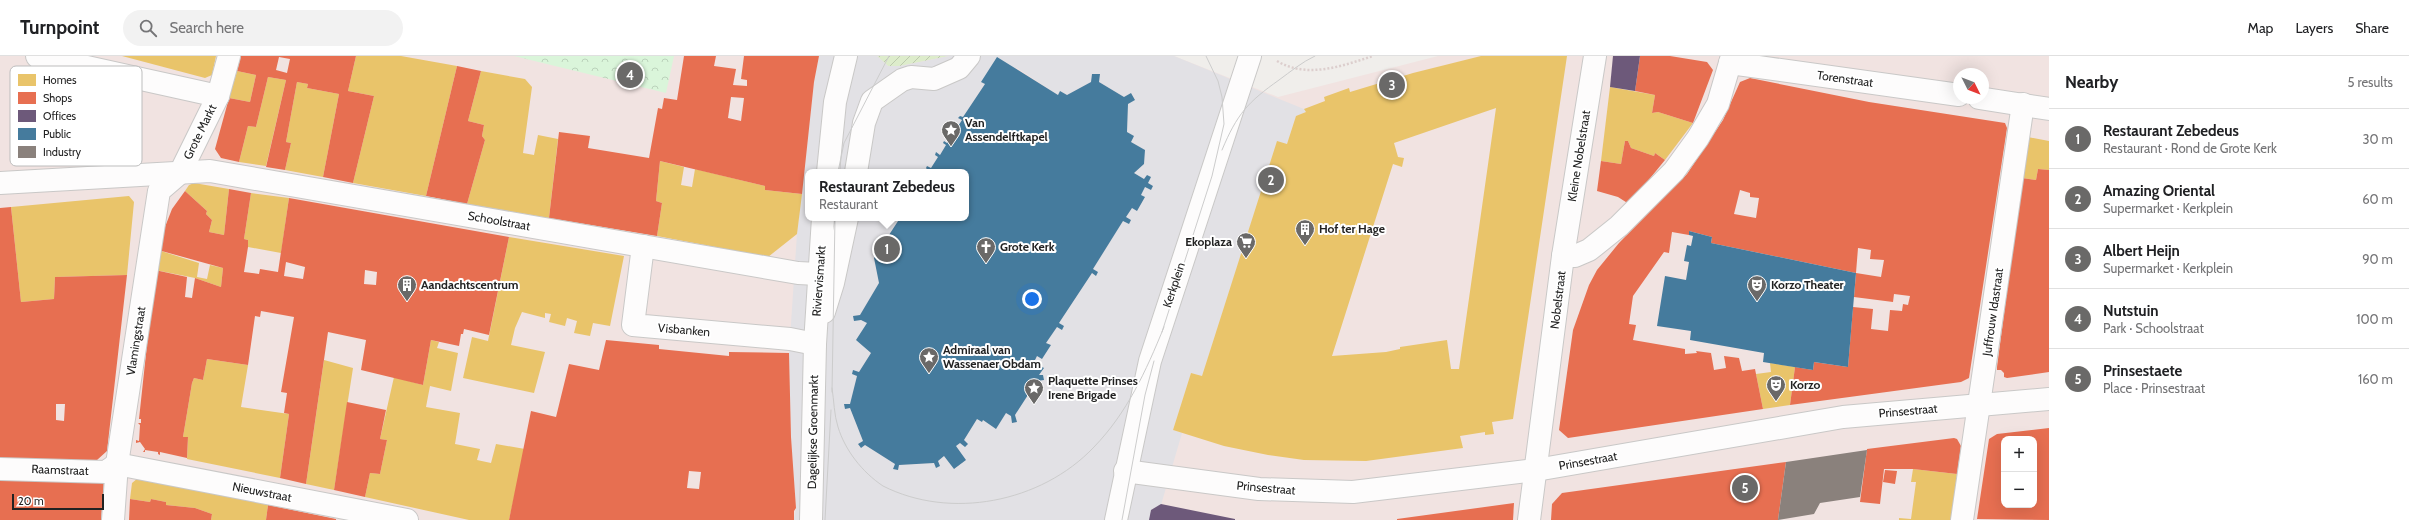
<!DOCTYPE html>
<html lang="en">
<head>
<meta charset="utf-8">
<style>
  :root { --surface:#fff; --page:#f2f2f2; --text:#202124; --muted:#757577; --line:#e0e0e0; --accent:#6a6968 }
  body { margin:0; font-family:Cabin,sans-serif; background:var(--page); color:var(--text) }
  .controls { position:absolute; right:12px; bottom:12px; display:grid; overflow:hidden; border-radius:8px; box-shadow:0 4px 16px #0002 }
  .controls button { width:36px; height:36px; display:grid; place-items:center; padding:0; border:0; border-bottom:1px solid var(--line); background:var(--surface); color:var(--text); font:20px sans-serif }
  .compass { position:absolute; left:1953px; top:12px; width:36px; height:36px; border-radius:50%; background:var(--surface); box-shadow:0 4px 16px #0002; rotate:132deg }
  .scale { position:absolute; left:12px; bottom:10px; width:92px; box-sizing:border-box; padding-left:4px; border:2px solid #222; border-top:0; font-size:11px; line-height:14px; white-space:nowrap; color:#222; -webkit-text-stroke:3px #fff; paint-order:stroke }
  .you { position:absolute; left:1032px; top:243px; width:14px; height:14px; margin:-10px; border:3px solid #fff; border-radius:50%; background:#1a73e8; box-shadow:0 0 0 6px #1a73e833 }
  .badge { display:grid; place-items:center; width:26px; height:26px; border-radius:50%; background:var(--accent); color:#fff; font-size:13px; font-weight:700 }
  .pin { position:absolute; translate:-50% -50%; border:2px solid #fff; box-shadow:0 1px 4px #0006 }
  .popup { position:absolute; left:805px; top:113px; width:164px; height:52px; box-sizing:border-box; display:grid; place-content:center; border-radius:8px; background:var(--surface); filter:drop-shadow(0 1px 3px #0005); font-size:13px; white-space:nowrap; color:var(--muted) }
  .popup b { font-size:15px; color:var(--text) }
  .popup::after { content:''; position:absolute; left:50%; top:100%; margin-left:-8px; border:8px solid transparent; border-top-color:var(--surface) }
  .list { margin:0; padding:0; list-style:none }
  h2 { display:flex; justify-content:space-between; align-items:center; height:52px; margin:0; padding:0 16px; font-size:17px }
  h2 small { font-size:13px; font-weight:400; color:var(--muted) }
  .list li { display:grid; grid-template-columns:26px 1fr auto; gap:12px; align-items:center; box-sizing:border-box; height:60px; padding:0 16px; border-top:1px solid var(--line) }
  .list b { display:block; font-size:15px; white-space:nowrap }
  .list p { margin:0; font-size:13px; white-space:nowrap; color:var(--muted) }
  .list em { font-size:13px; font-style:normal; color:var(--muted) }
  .icon { flex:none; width:22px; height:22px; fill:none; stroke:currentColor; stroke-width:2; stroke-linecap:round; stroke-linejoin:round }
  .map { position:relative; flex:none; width:2049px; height:464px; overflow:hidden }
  header { display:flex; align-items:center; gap:24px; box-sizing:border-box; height:56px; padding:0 20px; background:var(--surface); border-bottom:1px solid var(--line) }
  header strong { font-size:19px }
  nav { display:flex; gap:22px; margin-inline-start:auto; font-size:14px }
  .search { width:280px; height:36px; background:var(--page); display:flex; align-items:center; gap:10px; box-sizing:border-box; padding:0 14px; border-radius:22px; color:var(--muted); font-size:15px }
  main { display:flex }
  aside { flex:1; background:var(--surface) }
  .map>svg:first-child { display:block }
  .commercial { fill:#f1e3e1; fill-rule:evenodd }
  .park { fill:url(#park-crowns) }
  .garden { fill:url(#garden-furrows) }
  .plaza { fill:#e2e1e5; fill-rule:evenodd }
  .homes { fill:#e9c46a; fill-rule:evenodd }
  .shops { fill:#e76f51; fill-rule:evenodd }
  .offices { fill:#6d597a }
  .public { fill:#457b9d }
  .industry { fill:#8a817c }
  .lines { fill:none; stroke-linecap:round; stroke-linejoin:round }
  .minor-casing { stroke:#c9c8c7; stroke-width:24 }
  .path { stroke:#dccecd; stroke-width:2.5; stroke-dasharray:2 2; stroke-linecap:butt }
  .minor { stroke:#fdfcfc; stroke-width:22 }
  .tram { stroke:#ccc; stroke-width:1 }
  .labels { text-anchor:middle; stroke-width:4; stroke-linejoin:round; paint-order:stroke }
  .street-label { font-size:12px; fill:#222; stroke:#fff }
  .poi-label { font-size:12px; font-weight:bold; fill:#222; stroke:#fff; text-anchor:start }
  .key { fill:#fff; stroke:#bdbdbd; stroke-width:1 }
  .key-label { font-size:11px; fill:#222 }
</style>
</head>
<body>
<header>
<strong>Turnpoint</strong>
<div class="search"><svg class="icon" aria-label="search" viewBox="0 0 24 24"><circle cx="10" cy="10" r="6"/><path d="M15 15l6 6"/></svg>Search here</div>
<nav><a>Map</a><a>Layers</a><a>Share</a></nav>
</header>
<main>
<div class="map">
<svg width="2049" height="464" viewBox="0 0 2049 464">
  <defs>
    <pattern id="park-crowns" width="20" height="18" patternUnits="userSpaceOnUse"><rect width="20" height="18" fill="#daf5da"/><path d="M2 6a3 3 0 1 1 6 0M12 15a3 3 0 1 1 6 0" fill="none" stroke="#bbd2bb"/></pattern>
    <pattern id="garden-furrows" width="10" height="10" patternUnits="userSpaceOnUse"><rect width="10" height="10" fill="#ddeccb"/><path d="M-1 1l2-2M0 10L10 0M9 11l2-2" fill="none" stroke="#bdcaae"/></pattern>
  </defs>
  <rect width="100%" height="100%" fill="#f0eeeb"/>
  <path class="commercial" d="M0 0H1174L1278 41 1438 0H2049V464H0ZM1959 18H1983V42H1959ZM808 116H966V162H808ZM2004 383H2034V449H2004Z"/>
  <polygon class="park" points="514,0 674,0 666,37"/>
  <polygon class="garden" points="877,0 949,0 900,10 888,10"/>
  <path class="plaza" d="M819 0H877L888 10H900L949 0H1174L1304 53 1306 56 1296 60 1287 88 1277 86 1202 320 1191 317 1173 374 1182 377 1161 449 1149 464H794L796 452 791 381 789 297 797 178 814 26ZM1017 12 1058 39 1060 35 1067 39 1091 26 1092 18H1100L1099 26 1124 41 1131 37 1135 43 1128 48 1127 76 1134 80 1131 86 1145 94 1144 108 1134 117 1144 123 1147 119 1150 121 1148 127 1153 130 1151 134 1145 131 1141 139 1145 142 1137 155 1132 152 1126 161 1131 164 1129 168 1123 165 1093 213 1098 216 1096 220 1092 217 1059 267 1064 270 1062 273 1057 271 1046 287 1051 289 1042 303 1037 300 1034 306 1044 312 1039 319H1043L1044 324 1037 325 1015 359 1017 366 1012 367 1011 360 1006 357 996 373 983 364 982 366 977 363 964 384 956 390 966 404 955 413 944 400 938 405 940 410 936 412 934 407 899 409 898 414 893 413 895 408 865 389 860 392 858 388 863 385 850 352 845 353 844 348H850L857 320 852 318 853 315 859 316 871 297 867 294V267L853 260 860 259 879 227 874 202 900 162H808V116H929L927 110 931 112 938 101 935 99 936 97 940 99 946 89 943 87 944 85 947 87 953 77 950 75 951 73 955 75 962 64 959 61H963L985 28 982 26Z"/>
  <g class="homes">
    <polygon points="122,0 216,0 212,19 205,22"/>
    <polygon points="356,0 401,0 457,10 426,140 353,127 374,40 348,35"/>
    <path d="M1481 0H1567L1513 363 1492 366 1494 378 1485 379V376L1460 380 1463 392 1366 405 1304 404 1268 399 1224 390 1173 374 1191 317 1202 320 1277 85 1287 88 1296 60 1306 56 1304 53 1325 45 1324 41 1349 32 1350 36 1413 17ZM1496 52 1459 313H1451L1447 284 1400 291V293L1386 296 1332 300 1393 108 1402 111 1404 102 1398 101 1394 87Z"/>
    <polygon points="237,15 256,19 250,46 229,42"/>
    <polygon points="481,15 525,23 532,31 523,97 534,99 538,79 558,83 549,162 467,148 485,84 482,80 484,69 468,65"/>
    <polygon points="268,21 286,24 266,110 239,106 248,70 256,71"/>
    <polygon points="297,26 308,28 307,32 339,38 323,121 285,114 291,87 286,86"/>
    <polygon points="1610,31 1655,39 1652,57 1658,56 1693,67 1665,104 1655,97 1654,100 1631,92 1628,85 1625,85 1621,108 1601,105"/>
    <polygon points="2028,81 2049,85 2049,114 2038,113 2036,124 2022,122"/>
    <polygon points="660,105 684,111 681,129 692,131 695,113 765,130 765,134 802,138 797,178 768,201 657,180 662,147 656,145"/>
    <polygon points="194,127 229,133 224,179 209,176 212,164 206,158 207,155 185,135 189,129"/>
    <polygon points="251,137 289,142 281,197 248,191 248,184 244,183"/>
    <polygon points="129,140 134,146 127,219 55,221 54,243 21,246 11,151"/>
    <polygon points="509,181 624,200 610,270 593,267 590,280 574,277 577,265 567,262 565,270 549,266 551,258 545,257 545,262 522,256 515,272 511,289 545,296 534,337 463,322 472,281 488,285"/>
    <polygon points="158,194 199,207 197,221 207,223 210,209 223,212 221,231 195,222 155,214"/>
    <polygon points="431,284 439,286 437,292 458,297 451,335 430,330 426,351 460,357 455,388 480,393 477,404 491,407 496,388 525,393 509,464 469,464 365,441 370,417 380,418 387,384 380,383 394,321 423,329"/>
    <polygon points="207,303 248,309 241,351 289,358 280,422 187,403 188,381 183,381 192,327 194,322 203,324"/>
    <polygon points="324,304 353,312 334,434 306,428"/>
    <polygon points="1770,307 1795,311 1790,349 1763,353 1756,318 1771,316"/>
    <polygon points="1913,413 1957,418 1951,464 1899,464 1899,462 1911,463 1916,426 1911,426"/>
    <polygon points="138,422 268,449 266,464 211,464 212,458 195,452 166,449 166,446 151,443 150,446 130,443 132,427"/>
  </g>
  <g class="shops">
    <path d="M241 0H356L348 35 374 40 353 127 323 121 339 38 307 32 308 28 297 26 286 86 291 87 285 114 266 111 286 24 268 21 256 71 248 70 239 106 221 102 215 93 229 42 250 46 256 19 237 15ZM279 1 290 3 287 17 276 14Z"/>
    <path d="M684 0H716L714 10 736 13 733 29 747 30V24L741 23 744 0H819L814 26 802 138 765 134V130L660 105 656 145 662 147 657 180 549 162 559 76 590 80 588 92 649 102 658 52 662 53 664 42 677 44ZM731 41 744 42 741 65 728 62Z"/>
    <polygon points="1640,0 1670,0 1707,6 1713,14 1693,67 1658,56 1652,57 1655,39 1635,35"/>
    <polygon points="457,10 481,15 468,65 484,69 482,80 485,84 467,148 426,140"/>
    <path d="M1750 22 1869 46 2005 67 2007 72 1969 322 1961 326 1790 349 1795 311 1813 314 1814 306 1848 311 1853 251 1873 253 1871 273 1888 275 1890 254 1902 255 1903 248 1908 249 1910 240 1894 238 1893 246 1854 241 1856 217 1881 221 1884 204 1870 203 1871 194 1858 192 1856 217 1711 187 1712 181 1689 175V179L1672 176 1669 197 1664 196 1633 240 1629 268 1636 269 1633 284 1685 293V298L1697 297 1696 295 1711 297 1714 314 1726 312 1724 300 1739 302 1742 315 1755 313 1763 353 1568 382 1559 374 1573 274 1589 229 1597 214 1619 187 1687 118 1723 64 1740 26ZM1740 134 1750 137V141L1759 142 1756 162 1734 158Z"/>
    <polygon points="1625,85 1628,85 1631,92 1654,100 1655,97 1665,104 1629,148 1618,141 1597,135 1601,105 1621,108"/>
    <polygon points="2038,113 2049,114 2049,316 2007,322 2004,321 2004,317 2001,314 1997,314 1997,311 2022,122 2036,124"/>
    <path d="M229 133 251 137 244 183 248 184V191L244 216 259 218 260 213 278 216 289 142 509 181 489 279 464 273 463 278H461L459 290 431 284 423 329 361 314 366 284 328 276 306 428 280 422 289 358 284 357 287 337 281 336 294 261 261 255 260 261 255 260 248 309 207 303 203 324 194 322 192 327 183 381H188L187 402 160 396V399L158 398V396L145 394V396H143L145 393 140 386 136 387V384L139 385 140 369 138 367H141V363H139L155 214 187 221 185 241 192 242 195 222 221 231 223 212 158 194 163 176 172 153 185 135 207 155 206 158 212 164 209 176 224 179ZM286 206 305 211 303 223 284 220ZM365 214 377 216 376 229 364 228Z"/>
    <path d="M11 151 21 246 54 243 55 221 127 219 107 395 97 404H0V152ZM56 348H65L64 365 56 364Z"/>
    <path d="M606 284 659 289V293L729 300V296L789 297 791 381 796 452 794 455V464H509L531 355 556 361 569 308 599 314ZM689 415 701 416 699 433 687 432Z"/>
    <polygon points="347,346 386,354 380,383 387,384 380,418 370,417 365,441 334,434"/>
    <path d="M2049 372V464L1977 463 1989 383 1997 378ZM2004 383H2034V449H2004Z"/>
    <polygon points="1954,382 1957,383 1961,390 1957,418 1913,413 1884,413 1880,448 1860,446 1867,393"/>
    <polygon points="1786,406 1778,464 1551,464 1552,448 1562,437"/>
    <polygon points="1885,414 1897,415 1895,428 1883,426"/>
    <polygon points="0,422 104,424 101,464 0,464"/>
    <polygon points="130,443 150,446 151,443 166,446 166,449 195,452 212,458 211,464 129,464"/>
    <polygon points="1514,447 1513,464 1397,464 1397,463"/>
    <polygon points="268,449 336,463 336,464 266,464"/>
  </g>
  <g class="offices">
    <polygon points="1613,0 1640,0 1635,35 1610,31"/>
    <polygon points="1161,448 1235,463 1235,464 1149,464 1151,454"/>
  </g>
  <g class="public">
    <polygon points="997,1 1058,39 1060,35 1067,39 1091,26 1092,18 1100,18 1099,26 1124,41 1131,37 1135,44 1128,48 1127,76 1134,80 1131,86 1145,94 1144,108 1134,117 1144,123 1147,119 1151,121 1148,127 1153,130 1151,134 1145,131 1141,139 1145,141 1137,155 1132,152 1126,161 1131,164 1129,168 1123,165 1093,213 1098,216 1096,220 1092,217 1059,267 1064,270 1062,274 1057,271 1046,287 1051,289 1042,303 1037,300 1034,306 1044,312 1039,319 1043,319 1044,324 1037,325 1015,359 1017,366 1012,367 1011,360 1006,357 996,373 983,364 982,366 977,363 964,384 968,388 965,391 960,387 956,390 966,404 954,413 944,400 938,405 940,410 936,412 934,407 899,409 898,414 893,413 895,408 865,389 861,392 858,388 863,385 850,352 845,353 844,348 850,348 857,320 852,318 853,314 859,316 871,297 856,284 867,267 861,264 854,265 853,260 860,259 879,227 874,202 900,162 966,162 966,116 929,116 926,112 927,110 931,112 938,101 935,99 936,96 940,99 946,89 943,87 944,85 947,87 953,77 950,75 951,73 955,75 962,64 958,62 960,60 963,61 985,28 981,26"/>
    <polygon points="1689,175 1712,181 1711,187 1856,217 1848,311 1814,306 1813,314 1763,306 1764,297 1690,284 1691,275 1657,270 1665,220 1686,224 1689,206 1684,205 1687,189 1691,190 1693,180 1689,179"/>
  </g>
  <polygon class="industry" points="1867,394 1860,441 1820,447 1814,458 1778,464 1786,406"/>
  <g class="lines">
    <g class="minor-casing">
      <g id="minor">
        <polyline points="37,0 218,40"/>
        <polyline points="1730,7 1959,39"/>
        <polyline points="1979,42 2049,53"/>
        <polyline points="828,116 835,46 846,0"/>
        <polyline points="856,116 864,67 872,45 902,24 911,21 934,23 959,12 969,0"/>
        <polyline points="0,127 210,115 798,217 818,218"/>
        <polyline points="643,190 633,269 790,283 815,288"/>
        <polyline points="1563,200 1575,200 1589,194 1619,170 1674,115 1698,82 1718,48 1732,0"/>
        <polyline points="824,256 833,227 847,162"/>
        <polyline points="0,413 106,416 117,408 407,464"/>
        <polyline points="1125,415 1259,433 1353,436 1536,414 1843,361 2049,343"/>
        <polyline points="113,464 117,408 159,135 180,117 218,40 229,0"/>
        <polyline points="811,464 815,288 823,162"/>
        <polyline points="1116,464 1150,305 1250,0"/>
        <polyline points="1529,464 1563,200 1595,0"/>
        <polyline points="1962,464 2023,48"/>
      </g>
    </g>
    <path class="path" d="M1277 5C1307 23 1342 10 1373 0"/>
    <use href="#minor" class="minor"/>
    <g class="tram">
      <path d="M1222 94C1237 58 1248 46 1279 24 1290 16 1302 6 1315 0"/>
      <polyline points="838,116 844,87 889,0"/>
      <polyline points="1162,276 1212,120 1224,68 1222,41 1218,25 1206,0"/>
      <path d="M832 332C834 344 834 359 838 371 845 394 862 416 883 430 950 464 1041 447 1094 391 1127 357 1146 315 1164 271"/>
      <polyline points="832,336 835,162"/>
      <polyline points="825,464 831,354"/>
      <polyline points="1122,464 1145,339 1154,305"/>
    </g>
  </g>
  <defs>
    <g id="sight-pin" transform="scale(1)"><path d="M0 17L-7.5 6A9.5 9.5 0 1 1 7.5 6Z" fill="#6a6968" stroke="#fff"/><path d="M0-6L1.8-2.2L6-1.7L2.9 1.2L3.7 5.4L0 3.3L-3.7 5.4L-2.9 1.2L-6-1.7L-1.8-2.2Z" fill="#fff"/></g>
    <g id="building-pin" transform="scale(1)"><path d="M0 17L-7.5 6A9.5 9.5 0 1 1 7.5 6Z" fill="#6a6968" stroke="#fff"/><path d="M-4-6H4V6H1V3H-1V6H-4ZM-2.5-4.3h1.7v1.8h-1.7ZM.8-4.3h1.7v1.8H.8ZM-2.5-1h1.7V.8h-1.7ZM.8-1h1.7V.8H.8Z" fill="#fff"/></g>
    <g id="supermarket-pin" transform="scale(1)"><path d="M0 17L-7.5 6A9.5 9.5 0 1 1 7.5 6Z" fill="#6a6968" stroke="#fff"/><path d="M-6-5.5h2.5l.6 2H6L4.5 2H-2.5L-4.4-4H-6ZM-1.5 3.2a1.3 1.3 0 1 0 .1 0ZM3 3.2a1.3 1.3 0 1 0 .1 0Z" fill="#fff"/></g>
    <g id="church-pin" transform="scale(1)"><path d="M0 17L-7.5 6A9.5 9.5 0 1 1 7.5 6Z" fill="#6a6968" stroke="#fff"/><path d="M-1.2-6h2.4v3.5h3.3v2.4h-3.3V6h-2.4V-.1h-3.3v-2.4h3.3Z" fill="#fff"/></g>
    <g id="theatre-pin" transform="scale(1)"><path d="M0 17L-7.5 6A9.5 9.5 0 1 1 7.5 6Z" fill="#6a6968" stroke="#fff"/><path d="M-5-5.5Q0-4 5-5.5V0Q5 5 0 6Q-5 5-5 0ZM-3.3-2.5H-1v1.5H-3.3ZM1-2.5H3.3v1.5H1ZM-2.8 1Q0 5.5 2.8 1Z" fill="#fff"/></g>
  </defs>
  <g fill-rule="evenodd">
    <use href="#sight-pin" x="951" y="74"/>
    <use href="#building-pin" x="1305" y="173"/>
    <use href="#supermarket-pin" x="1246" y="186"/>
    <use href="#church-pin" x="986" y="191"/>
    <use href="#building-pin" x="407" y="229"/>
    <use href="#theatre-pin" x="1757" y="229"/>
    <use href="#sight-pin" x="929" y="301"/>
    <use href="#theatre-pin" x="1776" y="329"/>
    <use href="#sight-pin" x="1034" y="332"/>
  </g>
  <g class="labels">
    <g class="street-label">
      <text transform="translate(1845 23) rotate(8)" y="4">Torenstraat</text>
      <text transform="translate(200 76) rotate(-64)" y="4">Grote Markt</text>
      <text transform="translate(1579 100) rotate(-81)" y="4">Kleine Nobelstraat</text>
      <text transform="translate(499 165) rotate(10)" y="4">Schoolstraat</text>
      <text transform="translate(819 225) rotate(-86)" y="4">Riviervismarkt</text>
      <text transform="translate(1174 229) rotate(-72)" y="4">Kerkplein</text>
      <text transform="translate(1558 244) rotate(-83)" y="4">Nobelstraat</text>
      <text transform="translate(1993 256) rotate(-82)" y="4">Juffrouw Idastraat</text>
      <text transform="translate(684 274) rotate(5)" y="4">Visbanken</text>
      <text transform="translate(136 285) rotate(-81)" y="4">Vlamingstraat</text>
      <text transform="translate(1908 355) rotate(-5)" y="4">Prinsestraat</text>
      <text transform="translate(813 376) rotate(-89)" y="4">Dagelijkse Groenmarkt</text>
      <text transform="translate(1588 405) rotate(-10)" y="4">Prinsestraat</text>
      <text transform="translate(60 414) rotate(2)" y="4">Raamstraat</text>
      <text transform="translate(1266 432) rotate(5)" y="4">Prinsestraat</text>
      <text transform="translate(262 436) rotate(11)" y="4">Nieuwstraat</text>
    </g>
    <g class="poi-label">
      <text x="965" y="71">Van<tspan x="965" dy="14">Assendelftkapel</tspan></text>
      <text x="1319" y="177">Hof ter Hage</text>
      <text x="1232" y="190" text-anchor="end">Ekoplaza</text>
      <text x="1000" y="195">Grote Kerk</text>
      <text x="421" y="233">Aandachtscentrum</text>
      <text x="1771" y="233">Korzo Theater</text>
      <text x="943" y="298">Admiraal van<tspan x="943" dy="14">Wassenaer Obdam</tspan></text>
      <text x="1048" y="329">Plaquette Prinses<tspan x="1048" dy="14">Irene Brigade</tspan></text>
      <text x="1790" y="333">Korzo</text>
    </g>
  </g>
  <rect x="10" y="10" width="132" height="100" rx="6" class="key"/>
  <rect x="18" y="18" width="18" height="12" fill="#e9c46a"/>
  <rect x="18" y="36" width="18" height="12" fill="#e76f51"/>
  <rect x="18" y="54" width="18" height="12" fill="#6d597a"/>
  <rect x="18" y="72" width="18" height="12" fill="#457b9d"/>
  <rect x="18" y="90" width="18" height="12" fill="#8a817c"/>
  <g class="key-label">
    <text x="43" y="28">Homes</text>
    <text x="43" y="46">Shops</text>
    <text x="43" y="64">Offices</text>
    <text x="43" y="82">Public</text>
    <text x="43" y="100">Industry</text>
  </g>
</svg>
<div class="controls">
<button>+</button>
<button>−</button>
</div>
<svg class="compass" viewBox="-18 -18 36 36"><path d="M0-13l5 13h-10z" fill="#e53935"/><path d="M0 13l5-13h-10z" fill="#757577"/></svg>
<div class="scale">20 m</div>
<div class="you"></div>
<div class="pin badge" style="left:887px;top:193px">1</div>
<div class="popup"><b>Restaurant Zebedeus</b>Restaurant</div>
<div class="pin badge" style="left:1271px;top:124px">2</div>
<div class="pin badge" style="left:1392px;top:29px">3</div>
<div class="pin badge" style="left:630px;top:19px">4</div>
<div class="pin badge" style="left:1745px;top:432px">5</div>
</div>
<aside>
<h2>Nearby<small>5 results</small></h2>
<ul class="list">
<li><span class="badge">1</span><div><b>Restaurant Zebedeus</b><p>Restaurant · Rond de Grote Kerk</p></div><em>30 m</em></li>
<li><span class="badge">2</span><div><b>Amazing Oriental</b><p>Supermarket · Kerkplein</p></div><em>60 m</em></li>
<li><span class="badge">3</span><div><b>Albert Heijn</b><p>Supermarket · Kerkplein</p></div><em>90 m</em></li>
<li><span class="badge">4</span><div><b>Nutstuin</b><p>Park · Schoolstraat</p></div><em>100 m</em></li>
<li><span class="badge">5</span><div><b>Prinsestaete</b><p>Place · Prinsestraat</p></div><em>160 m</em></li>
</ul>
</aside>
</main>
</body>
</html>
